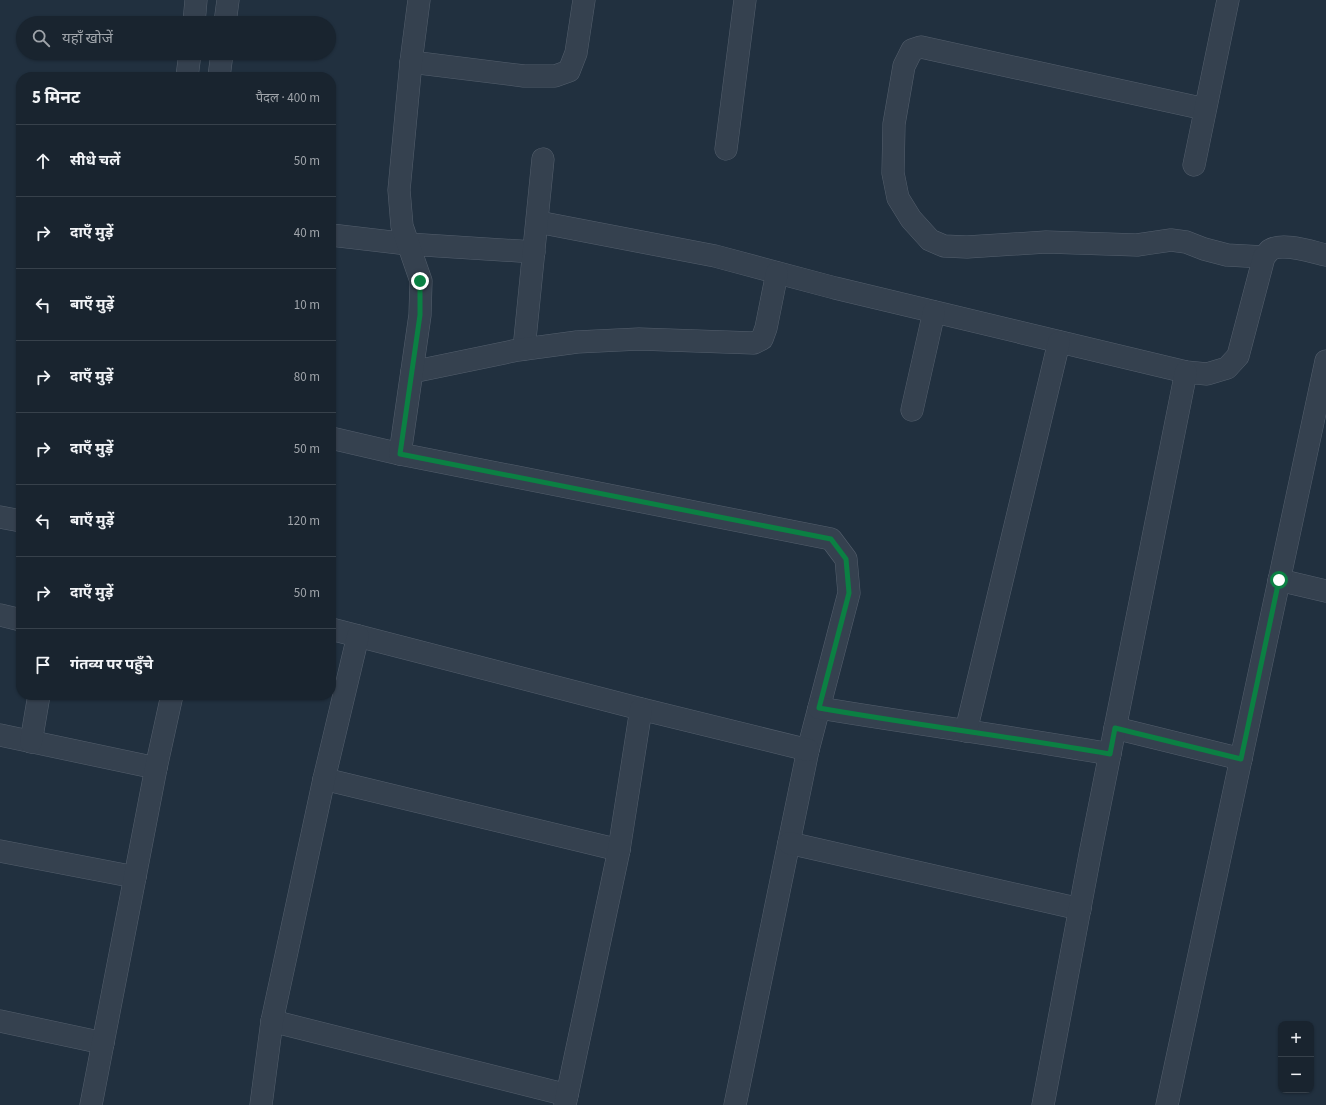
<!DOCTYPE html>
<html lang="hi">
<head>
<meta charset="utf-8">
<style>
  :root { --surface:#19242f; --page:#222c37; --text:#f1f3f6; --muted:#9fa4aa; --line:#37414b }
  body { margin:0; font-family:"Source Sans 3","Noto Sans Devanagari",sans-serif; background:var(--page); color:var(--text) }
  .controls { position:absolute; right:12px; bottom:12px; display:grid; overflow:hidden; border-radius:8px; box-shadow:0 1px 3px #0004 }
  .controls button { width:36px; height:36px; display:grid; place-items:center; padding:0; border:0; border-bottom:1px solid var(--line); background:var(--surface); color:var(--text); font:20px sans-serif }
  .stop { position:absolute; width:12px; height:12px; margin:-9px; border:3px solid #0b8043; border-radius:50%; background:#fff }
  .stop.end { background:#0b8043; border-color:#fff; box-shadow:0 1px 4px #0008 }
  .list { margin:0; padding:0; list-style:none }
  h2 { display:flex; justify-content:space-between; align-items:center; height:52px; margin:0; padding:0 16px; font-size:17px }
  h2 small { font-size:13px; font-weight:400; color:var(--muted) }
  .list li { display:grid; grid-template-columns:26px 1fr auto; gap:12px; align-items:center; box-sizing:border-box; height:72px; padding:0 16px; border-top:1px solid var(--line) }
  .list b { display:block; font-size:15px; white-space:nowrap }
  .list em { font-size:13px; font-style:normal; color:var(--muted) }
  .icon { flex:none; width:22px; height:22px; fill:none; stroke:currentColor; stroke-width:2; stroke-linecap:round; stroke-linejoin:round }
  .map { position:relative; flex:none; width:1326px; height:1105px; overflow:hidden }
  .search { position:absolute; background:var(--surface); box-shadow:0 1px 3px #0004; left:16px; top:16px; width:320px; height:44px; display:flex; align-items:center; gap:10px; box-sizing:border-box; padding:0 14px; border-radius:22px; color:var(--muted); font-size:15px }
  .panel { position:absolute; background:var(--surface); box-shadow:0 1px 3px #0004; left:16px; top:72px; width:320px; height:628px; border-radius:16px }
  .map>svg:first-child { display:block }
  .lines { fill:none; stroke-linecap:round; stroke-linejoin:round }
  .street-casing { stroke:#545f6d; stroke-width:23 }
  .street { stroke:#35414f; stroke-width:22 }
  .route { stroke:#0b8043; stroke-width:5 }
</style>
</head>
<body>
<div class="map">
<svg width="1326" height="1105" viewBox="0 0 1326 1105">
  <rect width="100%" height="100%" fill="#21303f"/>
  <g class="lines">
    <g class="street-casing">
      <g id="street">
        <polyline points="194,23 196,0"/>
        <polyline points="225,23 228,0"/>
        <polyline points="411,62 524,76 555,76 569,71 576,53 584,0"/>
        <polyline points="187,77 190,53"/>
        <polyline points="219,77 222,53"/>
        <polyline points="1205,109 921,47 912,50 904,66 894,124 893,173 898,198 911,219 930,240 944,246 967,247 1046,242 1137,245 1171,240 1186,242 1204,249 1227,255 1264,257"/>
        <polyline points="726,149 745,0"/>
        <polyline points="1194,165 1228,0"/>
        <path d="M538 222 715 256 835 288 1186 372 1207 374 1227 368 1238 356 1264 257C1266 255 1268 252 1270 250 1283 242 1312 252 1326 255"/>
        <polyline points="331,235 408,244 534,252"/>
        <polyline points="524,349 543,159"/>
        <polyline points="412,372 518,350 577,342 639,339 754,343 762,339 766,328 777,273"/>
        <polyline points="912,410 934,312"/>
        <polyline points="331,438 400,454 831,539 846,559 849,593 808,750 735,1105"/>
        <polyline points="400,454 420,315 421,281 402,226 399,190 411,62 419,0"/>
        <polyline points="0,517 21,521"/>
        <polyline points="1279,580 1326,591"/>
        <polyline points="0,615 21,620"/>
        <polyline points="331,629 641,709 808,750"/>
        <path d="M819 708C916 724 1013 737 1110 754"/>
        <polyline points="1115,728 1241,759"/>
        <polyline points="966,731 1059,342"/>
        <polyline points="0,735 156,768"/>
        <polyline points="31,742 39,695"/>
        <polyline points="324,779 619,850"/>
        <polyline points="789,843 1080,909"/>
        <polyline points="0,851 135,877"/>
        <polyline points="0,1021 103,1043"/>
        <polyline points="272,1021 567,1095"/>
        <polyline points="91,1105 156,768 172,695"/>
        <polyline points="261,1105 272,1021 324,779 358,636"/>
        <polyline points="565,1105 619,850 641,709"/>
        <polyline points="1043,1105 1091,849 1186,372"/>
        <polyline points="1167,1105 1326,361"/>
      </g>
    </g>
    <use href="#street" class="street"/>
  </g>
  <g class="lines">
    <path class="route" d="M420 281V315L400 454 831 539 846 559 849 593 819 708C916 725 1013 737 1110 754L1115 728 1241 759 1279 580"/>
  </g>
</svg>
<div class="controls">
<button>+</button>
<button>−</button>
</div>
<div class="stop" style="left:1279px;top:580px"></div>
<div class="stop end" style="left:420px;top:281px"></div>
<div class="search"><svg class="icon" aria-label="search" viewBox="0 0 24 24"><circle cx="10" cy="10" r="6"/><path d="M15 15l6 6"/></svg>यहाँ खोजें</div>
<section class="panel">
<h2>5 मिनट<small>पैदल · 400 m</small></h2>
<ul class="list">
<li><svg class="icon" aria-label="ahead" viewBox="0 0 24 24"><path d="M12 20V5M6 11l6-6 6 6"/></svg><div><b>सीधे चलें</b></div><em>50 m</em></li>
<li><svg class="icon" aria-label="right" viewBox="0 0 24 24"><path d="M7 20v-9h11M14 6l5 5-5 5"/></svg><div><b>दाएँ मुड़ें</b></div><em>40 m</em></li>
<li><svg class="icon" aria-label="left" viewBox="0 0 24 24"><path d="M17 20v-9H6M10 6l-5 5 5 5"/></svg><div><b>बाएँ मुड़ें</b></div><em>10 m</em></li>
<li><svg class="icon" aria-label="right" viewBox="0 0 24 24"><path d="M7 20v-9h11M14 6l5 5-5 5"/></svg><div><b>दाएँ मुड़ें</b></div><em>80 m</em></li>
<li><svg class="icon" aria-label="right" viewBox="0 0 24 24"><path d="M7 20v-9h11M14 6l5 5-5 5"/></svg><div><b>दाएँ मुड़ें</b></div><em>50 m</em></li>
<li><svg class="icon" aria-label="left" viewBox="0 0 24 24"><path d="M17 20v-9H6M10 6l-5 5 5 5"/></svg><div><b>बाएँ मुड़ें</b></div><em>120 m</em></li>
<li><svg class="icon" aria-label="right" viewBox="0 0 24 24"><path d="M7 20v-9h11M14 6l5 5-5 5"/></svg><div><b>दाएँ मुड़ें</b></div><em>50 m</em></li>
<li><svg class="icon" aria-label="arrive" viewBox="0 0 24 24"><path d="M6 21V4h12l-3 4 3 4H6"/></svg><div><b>गंतव्य पर पहुँचे</b></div></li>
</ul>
</section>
</div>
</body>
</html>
